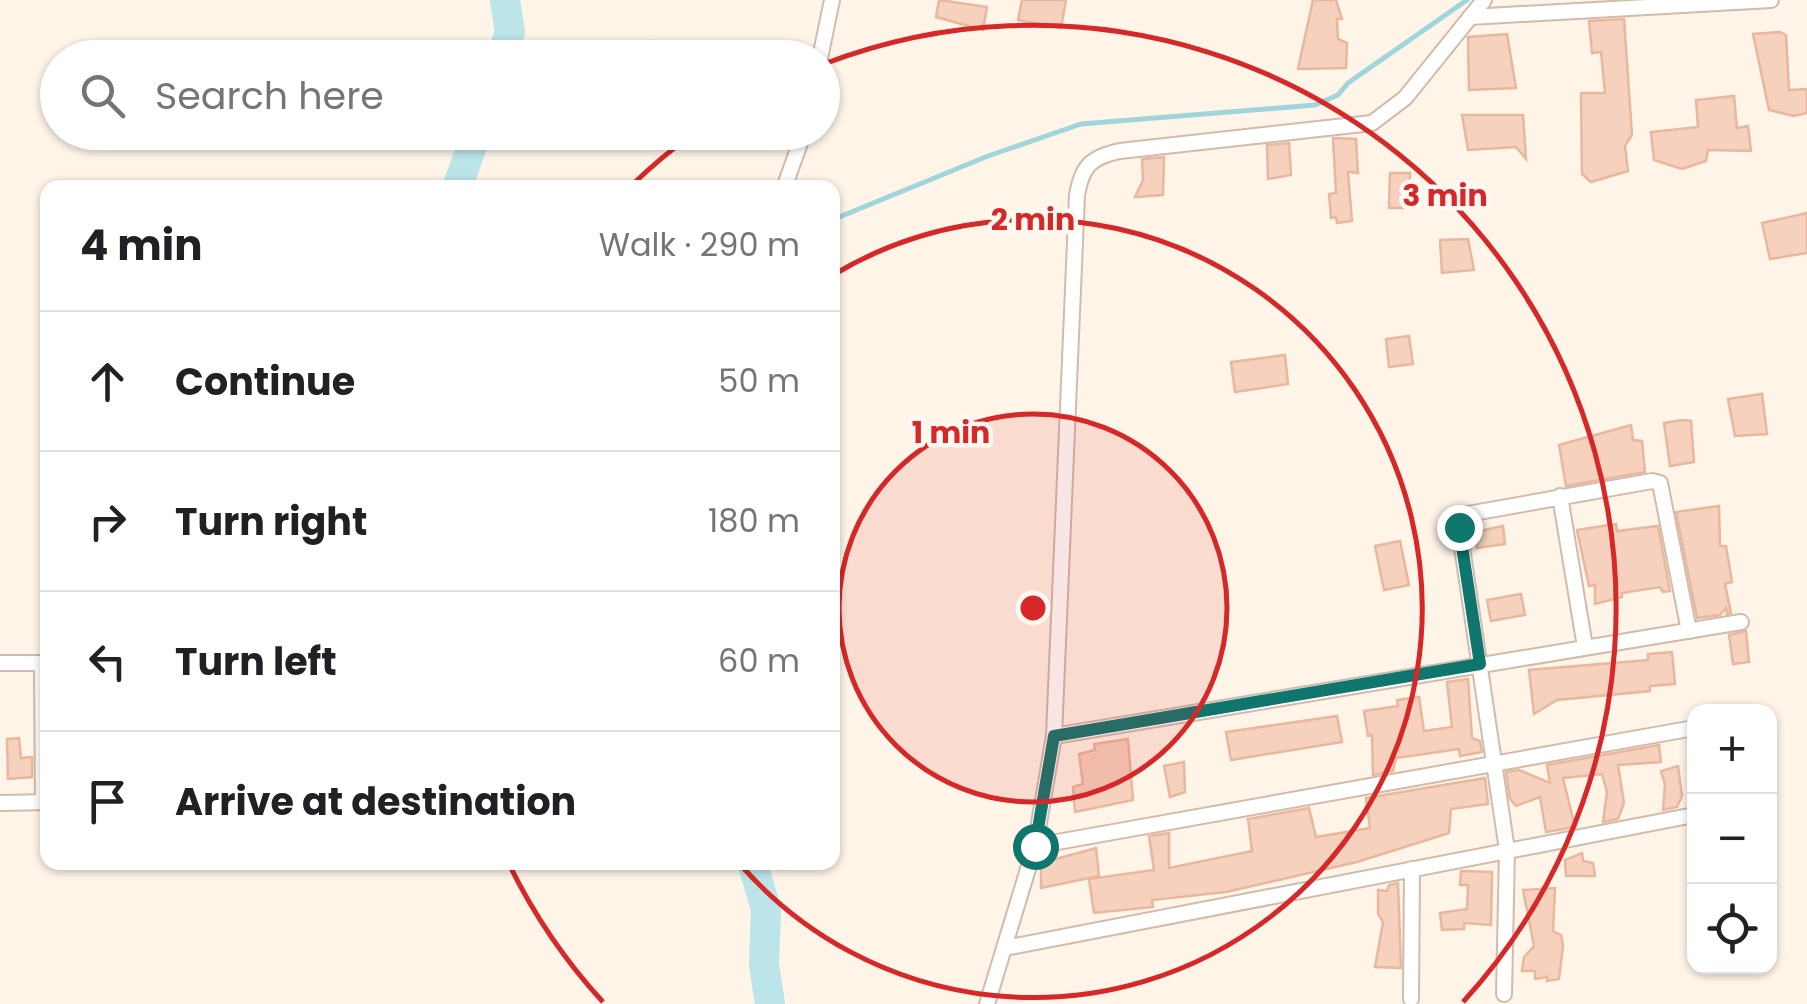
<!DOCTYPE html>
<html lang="en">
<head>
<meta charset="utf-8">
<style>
  :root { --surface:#fff; --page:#f6f6f6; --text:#202124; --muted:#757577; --line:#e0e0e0 }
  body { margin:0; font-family:Poppins,sans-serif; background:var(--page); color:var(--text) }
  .controls { position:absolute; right:30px; bottom:30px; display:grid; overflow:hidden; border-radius:20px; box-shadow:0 2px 8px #0004 }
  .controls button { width:90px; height:90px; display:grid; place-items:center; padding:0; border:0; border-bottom:2px solid var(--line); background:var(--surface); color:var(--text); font:50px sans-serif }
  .stop { position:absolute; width:30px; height:30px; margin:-22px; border:8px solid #0f766e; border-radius:50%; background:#fff }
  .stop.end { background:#0f766e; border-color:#fff; box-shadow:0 2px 10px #0008 }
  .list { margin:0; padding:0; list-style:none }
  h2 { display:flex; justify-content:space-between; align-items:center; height:130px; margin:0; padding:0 40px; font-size:42px }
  h2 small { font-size:32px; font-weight:400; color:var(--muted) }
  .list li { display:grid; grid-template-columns:65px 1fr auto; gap:30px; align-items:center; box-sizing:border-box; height:140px; padding:0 40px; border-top:2px solid var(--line) }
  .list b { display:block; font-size:38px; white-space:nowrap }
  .list em { font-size:32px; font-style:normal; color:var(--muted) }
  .icon { flex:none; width:55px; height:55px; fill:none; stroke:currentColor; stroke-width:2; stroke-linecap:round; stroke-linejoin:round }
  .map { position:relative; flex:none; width:1807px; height:1004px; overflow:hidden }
  .search { position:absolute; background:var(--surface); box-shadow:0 2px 8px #0004; left:40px; top:40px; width:800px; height:110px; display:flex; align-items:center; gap:25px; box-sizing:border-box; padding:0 35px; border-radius:55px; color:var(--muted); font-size:38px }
  .panel { position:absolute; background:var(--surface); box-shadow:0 2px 8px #0004; left:40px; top:180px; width:800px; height:690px; border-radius:20px }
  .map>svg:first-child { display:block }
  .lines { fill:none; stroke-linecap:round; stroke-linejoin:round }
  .stream { stroke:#a0d5dc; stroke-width:5 }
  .river { stroke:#bbe5e9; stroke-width:30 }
  .building { fill:#f5d1be; stroke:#e9b79d; stroke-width:2.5 }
  .minor-casing { stroke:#d1bbac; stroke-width:18 }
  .minor { stroke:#fff; stroke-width:14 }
  .route { stroke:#0f766e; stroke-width:12 }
  .ring { fill:none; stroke:#d62828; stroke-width:5 }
  .centre { fill:#d62828; stroke:#fff8f0; stroke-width:5 }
  .ring-label { font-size:30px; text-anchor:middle; font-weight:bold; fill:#d62828; stroke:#fff8f0; stroke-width:9; stroke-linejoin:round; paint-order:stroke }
</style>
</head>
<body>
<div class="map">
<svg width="1807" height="1004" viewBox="0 0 1807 1004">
  <rect width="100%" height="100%" fill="#fef4e8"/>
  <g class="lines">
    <polyline class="stream" points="832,220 988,156 1081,124 1315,105 1338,95 1348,83 1467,0"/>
    <g class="river">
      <polyline points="501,58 510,32 505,0"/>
      <polyline points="457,188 477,132"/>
      <polyline points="752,862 766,909 764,965 770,1004"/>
    </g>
  </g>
  <g class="building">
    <polygon points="939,0 987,7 983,30 936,17"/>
    <polygon points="1022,0 1066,0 1061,28 1018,20"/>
    <polygon points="1313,0 1336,0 1342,19 1337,19 1338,39 1347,43 1346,68 1298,69"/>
    <polygon points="1624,19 1632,135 1625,146 1628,171 1591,182 1582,174 1581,93 1605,93 1601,52 1592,53 1589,21"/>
    <polygon points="1780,32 1786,35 1789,90 1807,89 1807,113 1794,116 1769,110 1753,34"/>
    <polygon points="1507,34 1516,88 1469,90 1468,37"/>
    <polygon points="650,41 702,51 701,58 646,58"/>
    <polygon points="1734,96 1737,128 1748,126 1751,151 1708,150 1706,161 1682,169 1654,160 1651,132 1698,127 1696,100"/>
    <polygon points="1462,115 1523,115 1526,159 1516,147 1468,150"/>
    <polygon points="1333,138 1356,139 1358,173 1348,172 1352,221 1337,223 1336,217 1331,218 1329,194 1336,193"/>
    <polygon points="1289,143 1291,175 1268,179 1267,145"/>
    <polygon points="1164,157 1163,195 1135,197 1143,180 1142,159"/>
    <polygon points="1390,173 1410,173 1410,208 1389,208"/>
    <polygon points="1807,213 1807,253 1770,259 1762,223"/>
    <polygon points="1468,239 1474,270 1442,273 1440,240"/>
    <polygon points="1409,336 1413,364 1389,367 1386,339"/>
    <polygon points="1285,355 1288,384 1235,392 1231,362"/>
    <polygon points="1762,394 1767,434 1735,436 1728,399"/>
    <polygon points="1682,420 1691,421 1694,462 1670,466 1664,423"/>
    <polygon points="1631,425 1633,440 1642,441 1645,472 1566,486 1559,445"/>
    <polygon points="1719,506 1720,546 1726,546 1732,582 1725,584 1731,613 1727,614 1726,608 1720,615 1697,618 1676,512"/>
    <polygon points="1616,524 1617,531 1658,526 1670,591 1663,592 1660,587 1622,593 1622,597 1595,604 1595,585 1589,586 1577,530"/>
    <polygon points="1503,526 1505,544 1477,548 1475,532"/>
    <polygon points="1400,541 1409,585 1384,590 1375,546"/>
    <polygon points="1521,594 1525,615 1491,621 1487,600"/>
    <polygon points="1746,631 1749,662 1733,664 1729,635"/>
    <polygon points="1672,652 1675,684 1650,686 1650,691 1557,700 1534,714 1529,670 1648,660 1648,654"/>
    <polygon points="1468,679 1472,738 1480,741 1482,752 1460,756 1459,749 1396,758 1393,771 1373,775 1372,735 1368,736 1364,711 1398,706 1397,700 1419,697 1424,731 1452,727 1447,682"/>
    <polygon points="1337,716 1342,742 1231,760 1226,732"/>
    <polygon points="19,738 21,758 32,757 32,777 8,779 7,739"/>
    <polygon points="1128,739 1133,800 1075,812 1073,787 1083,784 1079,754 1095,750 1094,744"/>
    <polygon points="1659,745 1661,762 1618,765 1624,803 1618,819 1603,822 1607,792 1602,774 1563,778 1575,827 1546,832 1540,797 1516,806 1510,799 1506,772 1519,770 1550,783 1547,765"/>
    <polygon points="1184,762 1185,792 1170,797 1164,766"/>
    <polygon points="1678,766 1682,796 1677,807 1663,810 1665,785 1661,771"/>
    <polygon points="1485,778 1488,804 1451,809 1449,833 1357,862 1226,892 1152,900 1153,907 1094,913 1089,879 1154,870 1149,836 1169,833 1169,868 1252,851 1248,819 1309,808 1316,837 1370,828 1366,798"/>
    <polygon points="1096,848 1099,876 1041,888 1041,863"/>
    <polygon points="1582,853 1583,861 1593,863 1595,876 1566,876 1565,860"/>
    <polygon points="1461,871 1492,872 1491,925 1464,923 1464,929 1442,930 1440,913 1467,909 1468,885 1460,885"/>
    <polygon points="1398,883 1401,968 1375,967 1383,922 1378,914 1378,890 1387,891 1389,885"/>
    <polygon points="1555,888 1553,931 1561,935 1563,946 1559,979 1547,981 1547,977 1535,979 1535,971 1522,971 1524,957 1534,946 1523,890"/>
  </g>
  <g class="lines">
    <g class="minor-casing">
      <g id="minor">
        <polyline points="1470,17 1771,0"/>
        <polyline points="820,58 832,0"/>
        <polyline points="784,188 804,132"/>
        <polyline points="1560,496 1585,647"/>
        <polyline points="0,663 48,663"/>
        <polyline points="42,663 43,802"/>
        <polyline points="1054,736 1741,622"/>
        <polyline points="0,803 48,802"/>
        <polyline points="1035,846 1694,728"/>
        <polyline points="1005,948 1694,815"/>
        <polyline points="1504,994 1507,850 1459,527 1462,515 1652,481 1660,483 1689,631"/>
        <polyline points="1411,999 1412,869"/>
        <path d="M987 1004 1035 846 1054 736 1077 195C1082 166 1091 157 1120 151L1372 123 1405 98 1484 0"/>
      </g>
    </g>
    <use href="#minor" class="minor"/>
  </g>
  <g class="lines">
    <polyline class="route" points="1035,846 1054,736 1480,664 1459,527"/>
  </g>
  <circle cx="1033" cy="608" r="194" fill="#d62828" fill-opacity=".12"/>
  <g class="ring">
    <circle cx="1033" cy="608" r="194"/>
    <path d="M833 275A389 389 0 1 1 739 863"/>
    <path d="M603 1002A583 583 0 0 1 509 864M632 185A583 583 0 0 1 694 133M824 64A583 583 0 0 1 1463 1002"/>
  </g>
  <circle cx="1033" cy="608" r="15" class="centre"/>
  <g class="ring-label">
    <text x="1445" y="206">3 min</text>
    <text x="1033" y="230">2 min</text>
    <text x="951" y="443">1 min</text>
  </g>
</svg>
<div class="controls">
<button>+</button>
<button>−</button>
<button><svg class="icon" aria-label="locate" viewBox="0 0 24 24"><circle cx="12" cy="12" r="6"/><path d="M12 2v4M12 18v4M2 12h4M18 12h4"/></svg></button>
</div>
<div class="stop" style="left:1035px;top:846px"></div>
<div class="stop end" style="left:1459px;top:527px"></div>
<div class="search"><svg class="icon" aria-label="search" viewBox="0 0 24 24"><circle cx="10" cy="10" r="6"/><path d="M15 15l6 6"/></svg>Search here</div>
<section class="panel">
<h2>4 min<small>Walk · 290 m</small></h2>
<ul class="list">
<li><svg class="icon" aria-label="ahead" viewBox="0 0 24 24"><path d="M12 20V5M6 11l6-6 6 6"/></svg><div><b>Continue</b></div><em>50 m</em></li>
<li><svg class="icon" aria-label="right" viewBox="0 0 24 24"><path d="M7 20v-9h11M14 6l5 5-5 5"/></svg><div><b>Turn right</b></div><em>180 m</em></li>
<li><svg class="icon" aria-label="left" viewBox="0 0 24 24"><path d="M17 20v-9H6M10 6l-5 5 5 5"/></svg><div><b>Turn left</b></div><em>60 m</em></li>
<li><svg class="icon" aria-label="arrive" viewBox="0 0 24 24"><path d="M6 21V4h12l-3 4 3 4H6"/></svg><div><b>Arrive at destination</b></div></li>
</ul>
</section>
</div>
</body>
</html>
